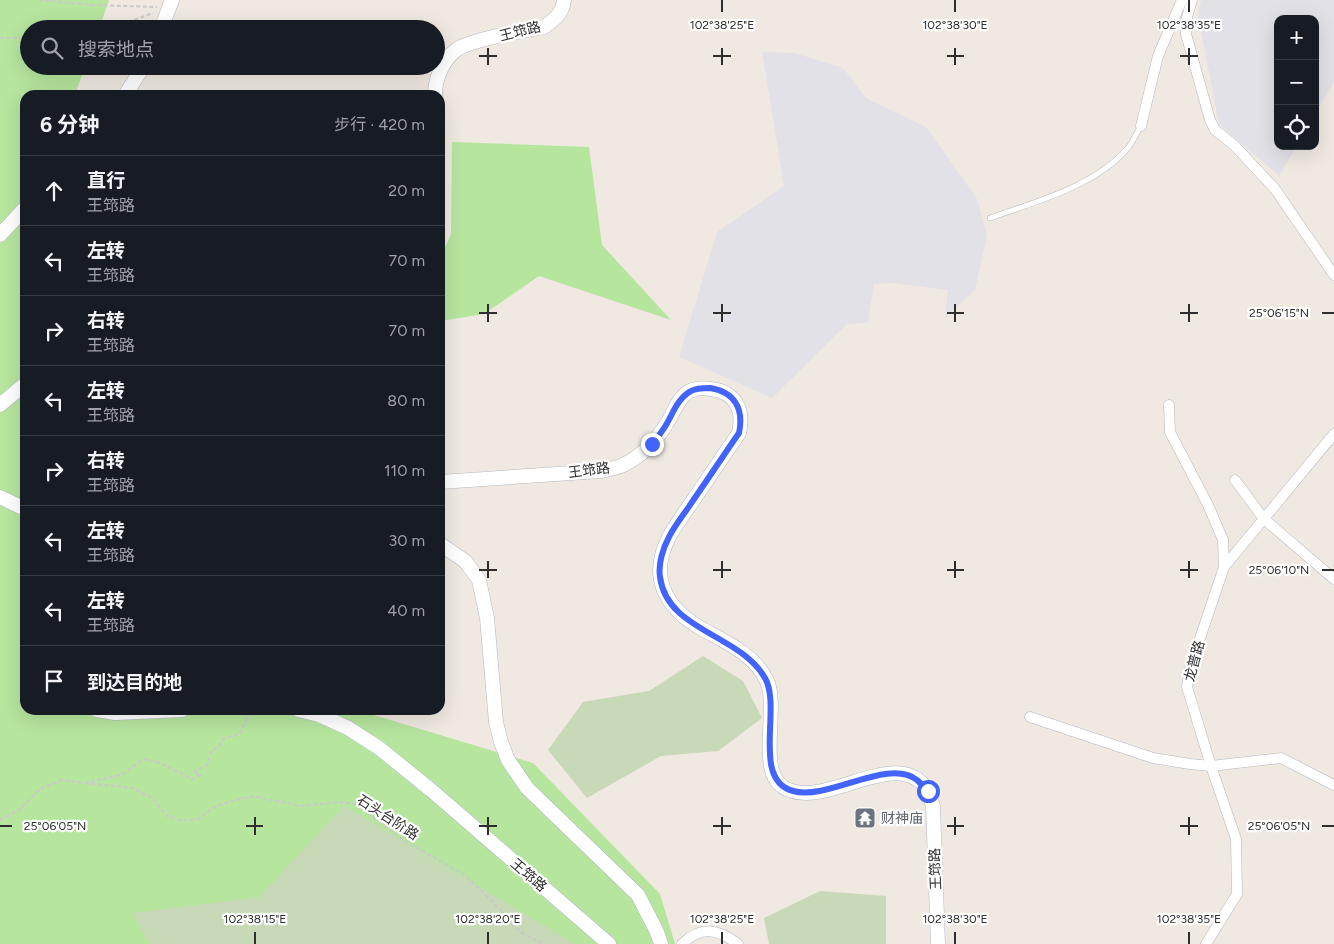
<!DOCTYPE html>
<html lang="zh">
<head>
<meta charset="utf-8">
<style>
  :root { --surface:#171b24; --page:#242831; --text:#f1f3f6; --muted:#9ea1a6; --line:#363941 }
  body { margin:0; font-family:Figtree,"Noto Sans SC",sans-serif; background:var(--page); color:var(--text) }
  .controls { position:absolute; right:15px; top:15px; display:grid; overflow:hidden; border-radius:10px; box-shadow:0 5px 20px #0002 }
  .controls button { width:45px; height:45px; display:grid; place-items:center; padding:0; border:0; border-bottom:1px solid var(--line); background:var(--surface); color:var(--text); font:25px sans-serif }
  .stop { position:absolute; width:15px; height:15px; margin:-11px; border:4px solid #4264fb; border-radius:50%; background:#fff }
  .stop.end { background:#4264fb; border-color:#fff; box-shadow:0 1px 5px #0008 }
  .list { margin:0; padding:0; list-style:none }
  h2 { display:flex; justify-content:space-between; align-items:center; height:65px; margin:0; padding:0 20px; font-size:21px }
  h2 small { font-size:16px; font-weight:400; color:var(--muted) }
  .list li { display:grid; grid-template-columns:32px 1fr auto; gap:15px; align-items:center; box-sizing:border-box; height:70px; padding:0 20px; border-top:1px solid var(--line) }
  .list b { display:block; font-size:19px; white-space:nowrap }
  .list p { margin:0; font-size:16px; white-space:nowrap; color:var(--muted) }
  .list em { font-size:16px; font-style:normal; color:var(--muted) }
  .icon { flex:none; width:28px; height:28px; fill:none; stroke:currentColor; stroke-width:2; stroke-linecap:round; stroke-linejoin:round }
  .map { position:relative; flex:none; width:1334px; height:944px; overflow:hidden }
  .search { position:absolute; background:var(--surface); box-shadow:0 5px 20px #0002; left:20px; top:20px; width:425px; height:55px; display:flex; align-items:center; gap:12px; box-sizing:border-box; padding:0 18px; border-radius:28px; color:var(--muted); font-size:19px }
  .panel { position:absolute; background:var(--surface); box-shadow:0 5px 20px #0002; left:20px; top:90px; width:425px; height:625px; border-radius:15px }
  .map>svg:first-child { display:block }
  .industrial { fill:#e3e1e8 }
  .green { fill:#b6e59e }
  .cemetery { fill:#c8d9b8 }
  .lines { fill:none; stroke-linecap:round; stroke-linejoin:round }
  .lane-casing { stroke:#b4b7c1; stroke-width:6 }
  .street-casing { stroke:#b4b7c1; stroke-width:11 }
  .secondary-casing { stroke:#b4b7c1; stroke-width:15 }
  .path { stroke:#c9c9c9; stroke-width:2; stroke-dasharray:4 2.5; stroke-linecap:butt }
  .lane { stroke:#fff; stroke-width:5 }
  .street { stroke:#fff; stroke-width:10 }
  .secondary { stroke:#fff; stroke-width:14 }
  .route { stroke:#4264fb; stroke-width:6 }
  .ticks { fill:none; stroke:#2e2e2e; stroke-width:2 }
  .labels { text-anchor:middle; stroke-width:4.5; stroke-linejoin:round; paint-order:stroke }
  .street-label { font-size:14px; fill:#2e2e2e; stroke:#fff }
  .worship-label { font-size:14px; fill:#5b616d; stroke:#fff; text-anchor:start }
  .ticks-label { font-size:12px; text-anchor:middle; fill:#2e2e2e; stroke:#fff; stroke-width:4.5; stroke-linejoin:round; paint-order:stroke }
</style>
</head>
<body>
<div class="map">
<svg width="1334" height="944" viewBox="0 0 1334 944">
  <rect width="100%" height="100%" fill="#efe9e1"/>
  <g class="industrial">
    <polygon points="1201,0 1334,0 1334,82 1315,114 1315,19 1278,19 1278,146 1297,146 1279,176 1219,124 1198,16"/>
    <polygon points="762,52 795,53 843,68 866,98 926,127 977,199 987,236 975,290 945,318 948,290 893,283 874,284 868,323 847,324 772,398 679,357 717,232 784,186"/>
  </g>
  <g class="green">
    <polygon points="0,0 109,0 99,29 29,29 29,66 85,66 75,95 25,95 25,710 357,710 533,763 660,894 675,944 0,944"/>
    <polygon points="452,142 589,147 602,245 671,320 539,276 484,314 440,321 440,259 451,234"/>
  </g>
  <g class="cemetery">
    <polygon points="703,656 743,681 762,718 718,751 661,756 587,798 548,750 583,702 649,691"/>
    <polygon points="344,806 575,944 150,944 132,913 259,897"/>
    <polygon points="820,891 886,896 886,944 769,944 764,918"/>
  </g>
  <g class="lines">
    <g class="lane-casing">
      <path id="lane" d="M990 218C1035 202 1095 186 1127 149 1133 143 1136 133 1141 126"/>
    </g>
    <g class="street-casing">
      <g id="street">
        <polyline points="1192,0 1186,21 1186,34 1210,120 1215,130 1234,145 1275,189 1334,275"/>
        <polyline points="1141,126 1158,56 1182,0"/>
        <polyline points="1169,405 1170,432 1208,505 1223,540 1224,567"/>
        <polyline points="1235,480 1264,519 1334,579"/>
        <polyline points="1030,717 1153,758 1190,764 1211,766 1281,758 1334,785"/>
        <path d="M682 944C701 925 718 929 738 944"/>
        <polyline points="1206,944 1237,894 1236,839 1211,766 1187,687 1190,668 1224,567 1334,434"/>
      </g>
    </g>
    <g class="secondary-casing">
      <g id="secondary">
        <polyline points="161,29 172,0"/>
        <polyline points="125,95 144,66"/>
        <path d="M435 95C435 78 443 60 456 50 471 39 523 31 544 27 554 20 563 13 564 0"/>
        <polyline points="0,235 25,208"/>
        <polyline points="0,405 25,384"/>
        <path d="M440 482 601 471C608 469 617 468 623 465 642 456 657 440 667 423 674 412 679 395 692 390 698 388 705 388 711 389 736 392 744 410 739 433 724 455 709 477 694 499 686 511 676 524 669 537 648 578 666 609 704 630 728 643 755 655 767 681 779 707 757 770 783 787 824 813 898 742 928 791 930 795 931 801 933 806L938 944"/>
        <polyline points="0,497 25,509"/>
        <polyline points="440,544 465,561 479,580 487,618 496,722 501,742 508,760 527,788 638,895 657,932 661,944"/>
        <polyline points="97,710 115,713 182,710"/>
        <polyline points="299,710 319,715 348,728 379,748 431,790 609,944"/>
      </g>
    </g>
    <g class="path">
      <polyline points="39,0 91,5 157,7"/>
      <polyline points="110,29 153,13"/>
      <polyline points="0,38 29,38"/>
      <polyline points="85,783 133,788 152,798 167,816 182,821 198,819 211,809 225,803 249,797 257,797 301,806 341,802 356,804 405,841 465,875 501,910 507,920 525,935 544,944"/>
      <polyline points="0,820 19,810 40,789 62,780 85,783 123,774 143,759 158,762 192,779 201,775 193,772 207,765 211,752 220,745 223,739 239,734 252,710"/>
    </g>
    <use href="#lane" class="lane"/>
    <use href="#street" class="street"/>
    <use href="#secondary" class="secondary"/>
  </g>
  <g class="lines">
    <path class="route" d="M652 444C657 438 662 432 666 425 673 413 678 398 691 391 696 388 704 388 710 388 735 392 744 409 739 433 723 456 708 479 692 502 685 513 675 525 669 537 663 548 658 564 660 577 667 631 740 634 765 678 782 707 751 780 793 791 828 801 888 757 917 780 921 783 924 788 928 791"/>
  </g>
  <path class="ticks" d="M722 0V12M955 0V12M1189 0V12M488 48V65M722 48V65M955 48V65M1189 48V65M479 56H497M713 56H731M947 56H964M1180 56H1198M488 304V322M722 304V322M955 304V322M1189 304V322M479 313H497M713 313H731M947 313H964M1180 313H1198M1322 313H1334M488 561V578M722 561V578M955 561V578M1189 561V578M479 570H497M713 570H731M947 570H964M1180 570H1198M1322 570H1334M255 817V835M488 817V835M722 817V835M955 817V835M1189 817V835M0 826H12M246 826H263M479 826H497M713 826H731M947 826H964M1180 826H1198M1322 826H1334M255 932V944M488 932V944M722 932V944M955 932V944M1189 932V944"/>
  <defs>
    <g id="temple-square" transform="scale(1.125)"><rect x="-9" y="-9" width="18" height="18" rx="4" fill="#6b7280" stroke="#fff"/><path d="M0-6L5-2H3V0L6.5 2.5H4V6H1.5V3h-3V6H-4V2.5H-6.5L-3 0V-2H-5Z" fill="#fff"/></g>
  </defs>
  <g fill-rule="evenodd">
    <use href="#temple-square" x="865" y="818"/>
  </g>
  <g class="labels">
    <g class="street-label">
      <text transform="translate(520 31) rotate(-14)" y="5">王筇路</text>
      <text transform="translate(589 470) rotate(-7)" y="5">王筇路</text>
      <text transform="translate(1194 661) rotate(-75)" y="5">龙普路</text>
      <text transform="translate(388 817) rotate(33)" y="5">石头台阶路</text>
      <text transform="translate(935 869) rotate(-92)" y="5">王筇路</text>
      <text transform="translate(529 875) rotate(41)" y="5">王筇路</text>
    </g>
    <g class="worship-label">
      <text x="881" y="823">财神庙</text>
    </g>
  </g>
  <g class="ticks-label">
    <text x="722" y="29">102°38'25"E</text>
    <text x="955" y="29">102°38'30"E</text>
    <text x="1189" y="29">102°38'35"E</text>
    <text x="1279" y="317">25°06'15"N</text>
    <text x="1279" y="574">25°06'10"N</text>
    <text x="55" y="830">25°06'05"N</text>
    <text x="1279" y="830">25°06'05"N</text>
    <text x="255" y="923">102°38'15"E</text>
    <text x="488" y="923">102°38'20"E</text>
    <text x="722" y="923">102°38'25"E</text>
    <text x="955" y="923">102°38'30"E</text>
    <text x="1189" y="923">102°38'35"E</text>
  </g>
</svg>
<div class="controls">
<button>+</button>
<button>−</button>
<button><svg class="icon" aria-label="locate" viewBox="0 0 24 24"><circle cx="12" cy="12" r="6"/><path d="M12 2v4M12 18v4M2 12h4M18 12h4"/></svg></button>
</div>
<div class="stop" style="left:928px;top:791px"></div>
<div class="stop end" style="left:652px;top:444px"></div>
<div class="search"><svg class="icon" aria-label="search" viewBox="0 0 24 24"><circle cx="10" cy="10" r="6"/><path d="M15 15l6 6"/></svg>搜索地点</div>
<section class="panel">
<h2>6 分钟<small>步行 · 420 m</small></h2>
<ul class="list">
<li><svg class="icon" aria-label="ahead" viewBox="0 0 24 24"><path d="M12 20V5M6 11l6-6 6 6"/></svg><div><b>直行</b><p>王筇路</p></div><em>20 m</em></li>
<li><svg class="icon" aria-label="left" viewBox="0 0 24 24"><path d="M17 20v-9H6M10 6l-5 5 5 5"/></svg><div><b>左转</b><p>王筇路</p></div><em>70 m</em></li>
<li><svg class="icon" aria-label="right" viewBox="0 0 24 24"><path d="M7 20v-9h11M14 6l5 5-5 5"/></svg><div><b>右转</b><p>王筇路</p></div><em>70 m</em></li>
<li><svg class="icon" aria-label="left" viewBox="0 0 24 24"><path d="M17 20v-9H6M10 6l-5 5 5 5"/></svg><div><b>左转</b><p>王筇路</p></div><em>80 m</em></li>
<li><svg class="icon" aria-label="right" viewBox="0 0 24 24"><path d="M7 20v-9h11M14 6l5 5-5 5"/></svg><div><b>右转</b><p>王筇路</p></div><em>110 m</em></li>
<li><svg class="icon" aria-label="left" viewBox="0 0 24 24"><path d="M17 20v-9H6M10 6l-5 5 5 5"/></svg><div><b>左转</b><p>王筇路</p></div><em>30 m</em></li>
<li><svg class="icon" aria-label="left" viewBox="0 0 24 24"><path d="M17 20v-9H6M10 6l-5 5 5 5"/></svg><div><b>左转</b><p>王筇路</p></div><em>40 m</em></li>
<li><svg class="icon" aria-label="arrive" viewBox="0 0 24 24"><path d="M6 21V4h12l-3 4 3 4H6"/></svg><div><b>到达目的地</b></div></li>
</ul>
</section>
</div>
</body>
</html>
